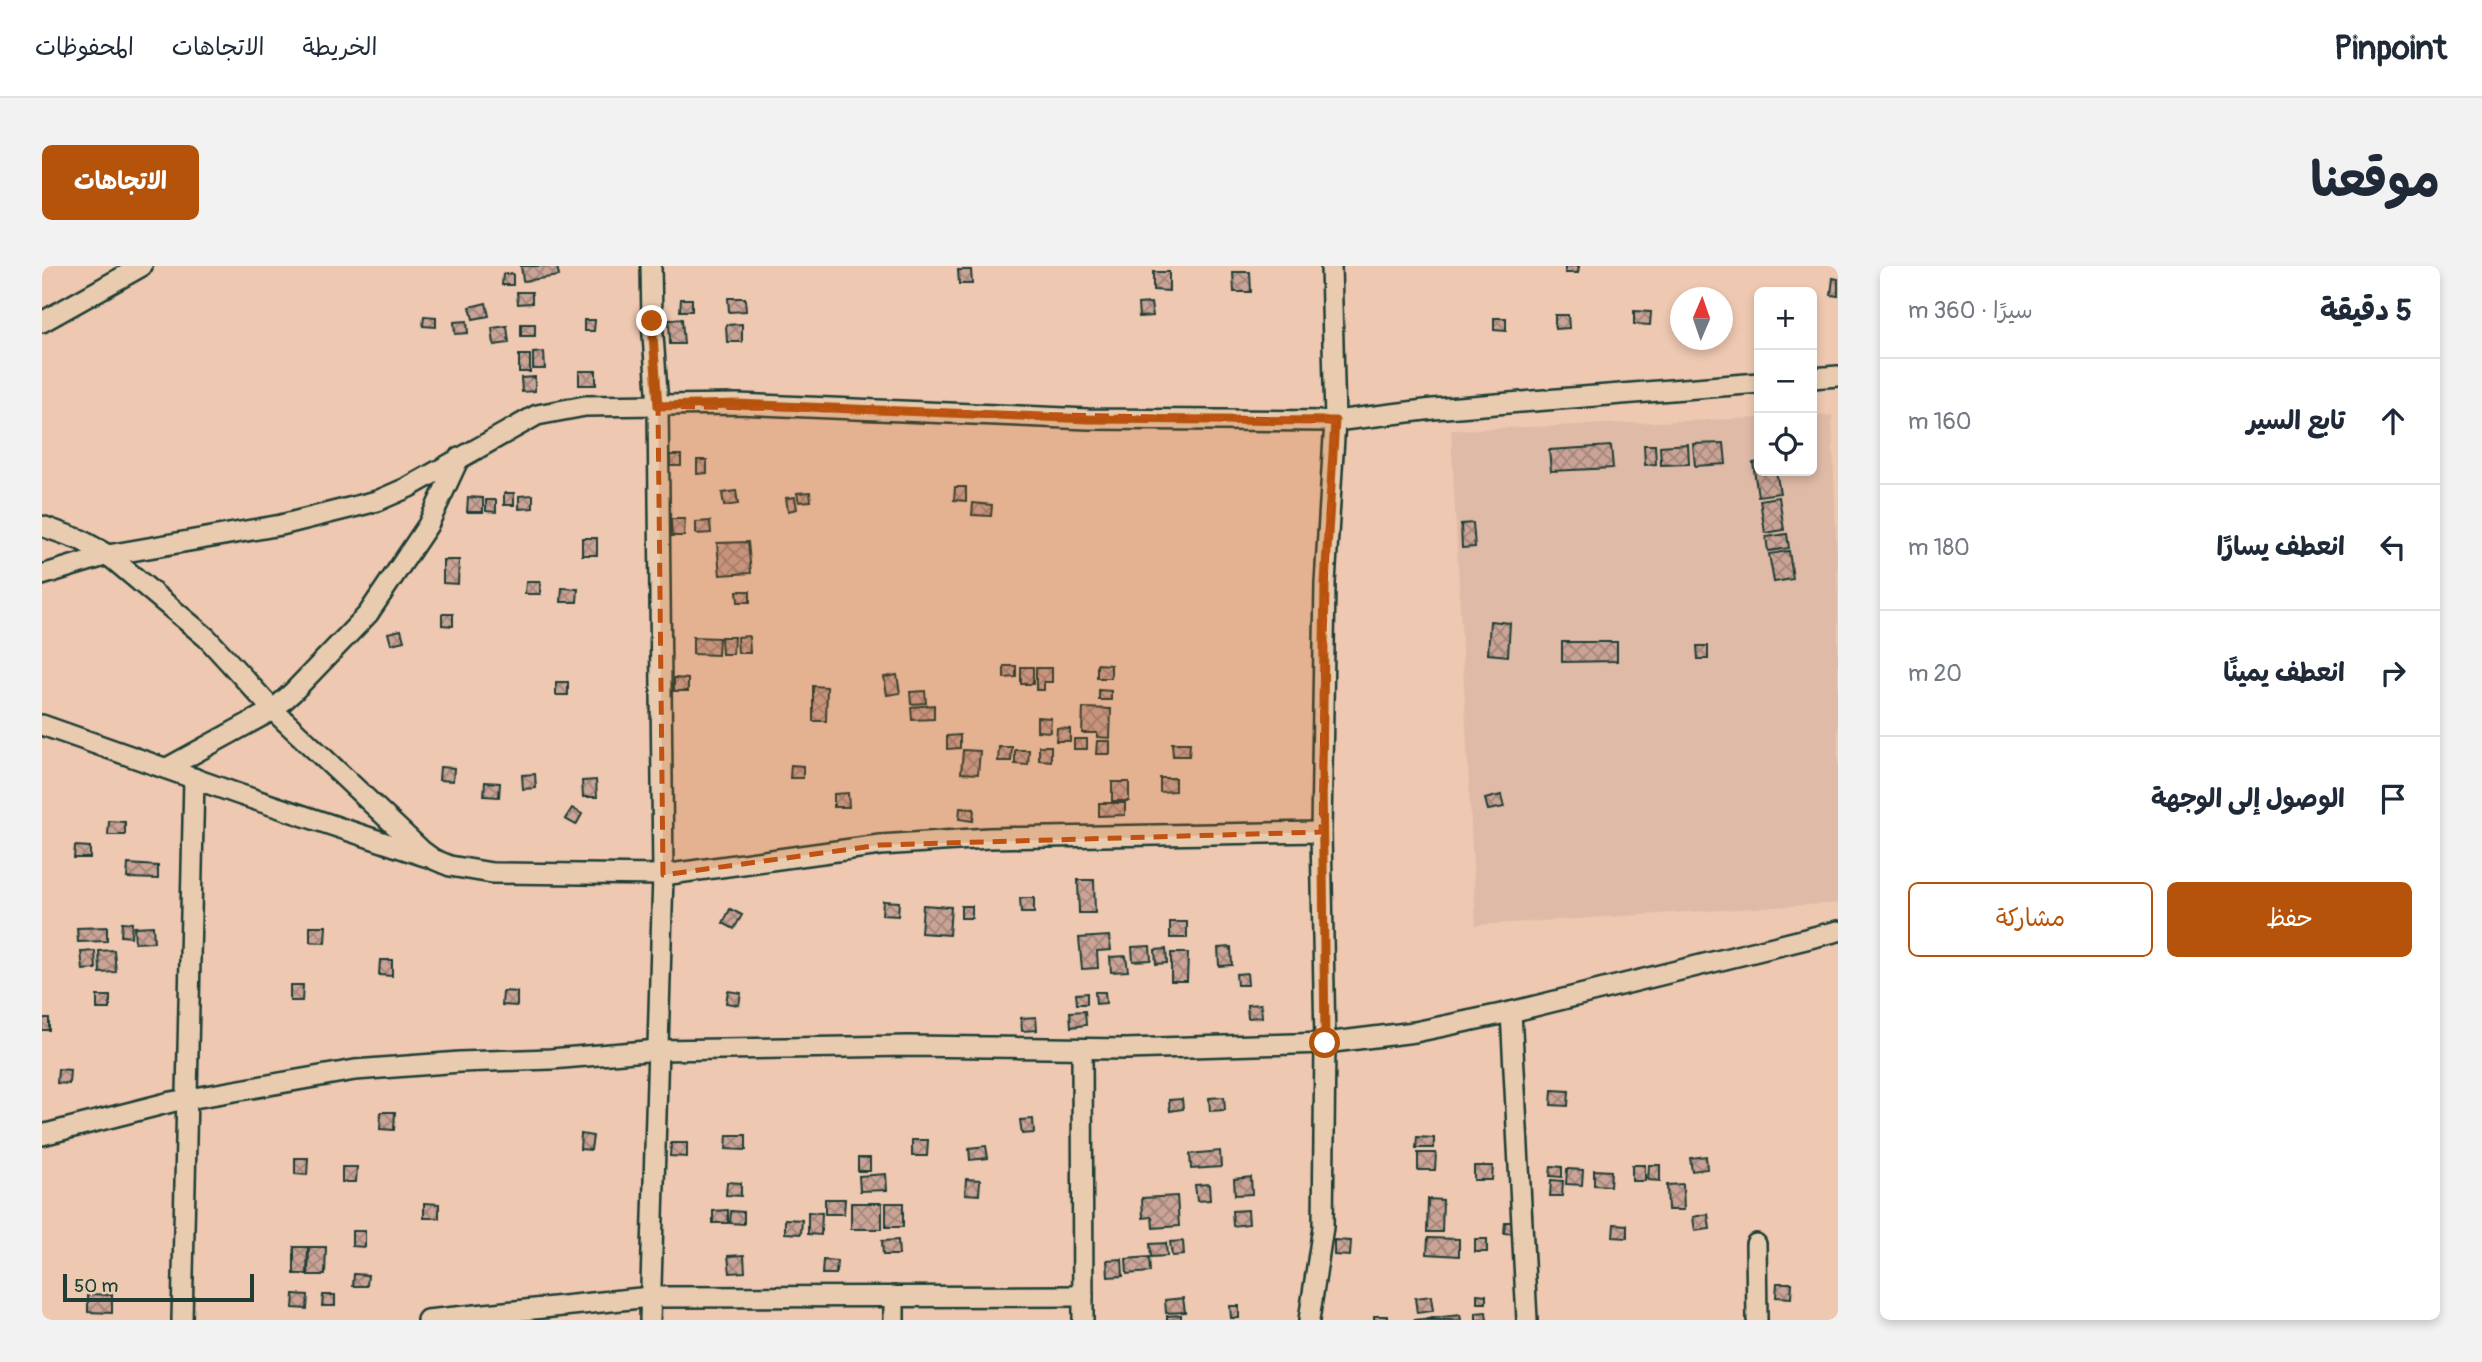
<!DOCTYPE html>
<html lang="ar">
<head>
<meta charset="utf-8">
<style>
  :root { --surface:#fff; --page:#f2f2f3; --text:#1f2937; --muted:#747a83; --line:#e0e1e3; --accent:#b45309 }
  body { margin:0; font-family:Pangolin,"Playpen Sans Arabic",sans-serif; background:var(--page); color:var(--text); direction:rtl }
  .controls { position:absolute; right:21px; top:21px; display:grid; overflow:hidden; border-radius:10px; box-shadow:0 4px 10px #0003 }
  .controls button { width:63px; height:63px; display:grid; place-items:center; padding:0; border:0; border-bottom:2px solid var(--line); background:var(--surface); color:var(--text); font:35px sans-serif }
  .compass { position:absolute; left:1628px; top:21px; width:63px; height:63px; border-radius:50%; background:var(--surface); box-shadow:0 4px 10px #0003; rotate:2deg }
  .scale { position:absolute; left:21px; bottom:18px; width:191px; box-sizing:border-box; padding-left:7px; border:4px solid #1f3d34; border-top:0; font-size:19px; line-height:24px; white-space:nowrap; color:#1f3d34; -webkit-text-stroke:5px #e9ccb0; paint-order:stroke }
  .stop { position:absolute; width:21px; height:21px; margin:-16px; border:5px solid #b45309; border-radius:50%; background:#fff }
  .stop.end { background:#b45309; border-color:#fff; box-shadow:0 2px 7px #0008 }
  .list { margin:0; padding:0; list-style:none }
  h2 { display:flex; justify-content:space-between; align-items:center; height:91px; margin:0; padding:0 28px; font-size:30px }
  h2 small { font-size:23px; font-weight:400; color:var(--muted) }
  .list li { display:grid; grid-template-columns:46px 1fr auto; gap:21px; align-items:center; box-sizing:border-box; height:126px; padding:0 28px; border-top:2px solid var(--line) }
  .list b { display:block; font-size:26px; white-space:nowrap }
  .list em { font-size:23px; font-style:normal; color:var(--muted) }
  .actions { display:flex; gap:14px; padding:21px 28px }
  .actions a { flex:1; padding:16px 0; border:2px solid var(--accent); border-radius:10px; text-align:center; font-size:24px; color:var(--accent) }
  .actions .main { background:var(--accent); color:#fff }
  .icon { flex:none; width:38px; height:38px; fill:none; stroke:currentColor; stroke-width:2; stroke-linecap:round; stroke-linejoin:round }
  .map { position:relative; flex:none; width:1796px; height:1054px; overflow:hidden; direction:ltr; border-radius:10px }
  header { display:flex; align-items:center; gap:42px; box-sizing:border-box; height:98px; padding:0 35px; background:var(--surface); border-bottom:2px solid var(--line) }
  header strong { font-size:33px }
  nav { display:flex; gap:38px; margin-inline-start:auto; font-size:24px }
  .intro { display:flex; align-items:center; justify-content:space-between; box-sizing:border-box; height:168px; padding:0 42px }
  h1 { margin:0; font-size:49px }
  .button { padding:18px 32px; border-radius:10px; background:var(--accent); color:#fff; font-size:24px; font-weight:700 }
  main { display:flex; gap:42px; padding:0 42px }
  aside { flex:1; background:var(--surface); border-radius:10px; box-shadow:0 4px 10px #0003 }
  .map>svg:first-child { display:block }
  .built { fill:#dfbaa7 }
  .building { fill:url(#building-cross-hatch); stroke:#1f3d34; stroke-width:2 }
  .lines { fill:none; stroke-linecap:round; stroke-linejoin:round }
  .minor-casing { stroke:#1f3d34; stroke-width:24 }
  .minor { stroke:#e9ccb0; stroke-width:19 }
  .route { stroke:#b45309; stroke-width:9 }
  .marked { fill:#c05314; fill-opacity:0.2; stroke:#c05314; stroke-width:5; stroke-dasharray:14 9; stroke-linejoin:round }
</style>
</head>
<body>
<header>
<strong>Pinpoint</strong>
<nav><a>الخريطة</a><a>الاتجاهات</a><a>المحفوظات</a></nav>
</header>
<div class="intro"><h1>موقعنا</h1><a class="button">الاتجاهات</a></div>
<main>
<aside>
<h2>5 دقيقة<small>سيرًا · 360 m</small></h2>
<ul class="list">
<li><svg class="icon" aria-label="ahead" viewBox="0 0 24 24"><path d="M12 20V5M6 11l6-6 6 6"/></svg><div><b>تابع السير</b></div><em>160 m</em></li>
<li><svg class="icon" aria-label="left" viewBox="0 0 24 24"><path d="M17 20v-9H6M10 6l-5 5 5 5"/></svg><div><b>انعطف يسارًا</b></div><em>180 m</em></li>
<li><svg class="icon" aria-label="right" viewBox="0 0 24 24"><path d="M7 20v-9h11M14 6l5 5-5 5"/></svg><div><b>انعطف يمينًا</b></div><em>20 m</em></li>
<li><svg class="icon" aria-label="arrive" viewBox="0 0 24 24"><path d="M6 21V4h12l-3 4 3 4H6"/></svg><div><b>الوصول إلى الوجهة</b></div></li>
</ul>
<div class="actions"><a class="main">حفظ</a><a>مشاركة</a></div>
</aside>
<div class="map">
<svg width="1796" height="1054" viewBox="0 0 1796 1054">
  <defs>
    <pattern id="building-cross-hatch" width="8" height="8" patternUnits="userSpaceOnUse" patternTransform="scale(1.75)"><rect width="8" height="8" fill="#caa396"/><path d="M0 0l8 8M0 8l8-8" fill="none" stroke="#a3867b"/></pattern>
  </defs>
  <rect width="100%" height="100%" fill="#eec8b1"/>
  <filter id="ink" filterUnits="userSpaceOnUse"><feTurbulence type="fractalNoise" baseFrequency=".0143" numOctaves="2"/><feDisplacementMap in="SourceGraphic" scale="14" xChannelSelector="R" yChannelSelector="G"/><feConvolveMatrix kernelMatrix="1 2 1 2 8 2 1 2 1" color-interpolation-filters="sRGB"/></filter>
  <g filter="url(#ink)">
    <polygon class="built" points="1790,149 1796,332 1796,637 1434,659 1409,164 1717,152 1717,205 1770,205 1770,150"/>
    <g class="building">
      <polygon points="479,0 515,0 517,10 481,15"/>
      <polygon points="1523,0 1537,0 1536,7 1523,7"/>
      <polygon points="916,4 929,4 930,18 917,18"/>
      <polygon points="1111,6 1127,6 1127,25 1111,24"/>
      <polygon points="1191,6 1208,6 1209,26 1192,26"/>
      <polygon points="461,8 471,8 471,19 460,19"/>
      <polygon points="1791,12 1796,13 1796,30 1789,29"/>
      <polygon points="475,26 490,26 490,37 476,38"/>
      <polygon points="686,32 703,32 704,45 687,46"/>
      <polygon points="639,33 650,33 650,45 638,45"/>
      <polygon points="444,37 447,50 431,53 428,41"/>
      <polygon points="1109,37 1111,50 1097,51 1096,38"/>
      <polygon points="1592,45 1609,46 1608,59 1592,58"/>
      <polygon points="1513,49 1526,49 1527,62 1513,63"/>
      <polygon points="382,50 394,51 394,61 381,60"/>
      <polygon points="1452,52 1464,52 1464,65 1452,64"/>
      <polygon points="640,53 642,78 628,78 627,54"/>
      <polygon points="542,54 553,54 552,65 542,65"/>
      <polygon points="425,55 426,67 413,68 412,56"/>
      <rect x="479" y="58" width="14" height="12"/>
      <polygon points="700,58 700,76 685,76 684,59"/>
      <polygon points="465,60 467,77 452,79 450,62"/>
      <polygon points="502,86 503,103 491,103 491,87"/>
      <rect x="477" y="89" width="11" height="17"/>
      <rect x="537" y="105" width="17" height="14"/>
      <polygon points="493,111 493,125 480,126 479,112"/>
      <polygon points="1682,177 1684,198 1653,200 1651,178"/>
      <polygon points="1646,178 1647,198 1619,199 1618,180"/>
      <polygon points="1602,179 1613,179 1614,198 1603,199"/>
      <polygon points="1569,180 1571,202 1509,205 1507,184"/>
      <rect x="628" y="189" width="11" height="11"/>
      <polygon points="655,194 665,194 665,207 655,208"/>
      <polygon points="1717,196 1717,205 1734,205 1738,227 1716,230 1711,197"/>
      <polygon points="913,221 924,221 924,235 912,234"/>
      <polygon points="694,225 696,238 682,240 680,227"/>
      <polygon points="768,226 769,235 757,236 755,227"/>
      <rect x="462" y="227" width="10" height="12"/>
      <polygon points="491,229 491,242 477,243 477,230"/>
      <polygon points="426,231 441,232 441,246 425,246"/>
      <polygon points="753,231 755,243 746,245 744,232"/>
      <polygon points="1737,231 1742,264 1723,267 1718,234"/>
      <polygon points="444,234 454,234 454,246 444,245"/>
      <polygon points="931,237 950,239 949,250 930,249"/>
      <polygon points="629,253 643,253 642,270 630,270"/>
      <polygon points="668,255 669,267 654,268 654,256"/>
      <polygon points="1431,257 1433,281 1420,282 1419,258"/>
      <polygon points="1745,268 1747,282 1726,285 1724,271"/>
      <rect x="540" y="272" width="15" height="17"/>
      <polygon points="706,276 709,307 678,309 675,277"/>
      <polygon points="1747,285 1751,313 1732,316 1727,288"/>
      <polygon points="401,294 417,294 416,318 401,317"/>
      <polygon points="484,316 498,316 498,328 483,328"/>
      <polygon points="520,322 536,323 535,336 519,336"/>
      <polygon points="695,325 708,325 708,336 696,336"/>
      <polygon points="400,348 411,348 411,360 400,359"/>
      <polygon points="1448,355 1468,357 1466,390 1446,388"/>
      <polygon points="359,364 362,375 349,378 346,367"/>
      <polygon points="707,370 708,387 696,387 695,371"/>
      <polygon points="651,371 677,372 676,389 651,388"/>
      <polygon points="679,371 692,371 691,388 680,388"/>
      <polygon points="1520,376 1575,376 1575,395 1520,396"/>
      <polygon points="1655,380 1666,380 1666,393 1656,393"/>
      <polygon points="1055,398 1069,399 1069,412 1055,412"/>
      <polygon points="962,400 974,400 974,411 962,412"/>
      <rect x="979" y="401" width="12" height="17"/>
      <polygon points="994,402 1010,402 1010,416 1002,416 1002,424 994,424"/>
      <polygon points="855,409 858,427 845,429 842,411"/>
      <polygon points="632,412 646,413 646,425 632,425"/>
      <rect x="514" y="416" width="12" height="13"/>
      <polygon points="771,420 785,421 784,455 771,455"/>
      <polygon points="1057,424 1069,425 1069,434 1057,434"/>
      <polygon points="883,425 884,437 869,438 868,426"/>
      <polygon points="892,439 892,453 870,454 869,441"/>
      <polygon points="1041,442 1069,443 1068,472 1055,471 1055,467 1040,467"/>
      <polygon points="995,451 1009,452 1008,466 995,465"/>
      <polygon points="1015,462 1028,463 1028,475 1014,475"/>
      <polygon points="918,469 918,482 905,483 905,470"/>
      <rect x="1032" y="473" width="13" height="10"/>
      <polygon points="1055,475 1068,475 1068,488 1054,488"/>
      <polygon points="1130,477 1148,477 1147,490 1131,490"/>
      <polygon points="997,480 1009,480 1009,495 997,494"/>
      <polygon points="957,481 970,481 969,495 956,495"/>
      <polygon points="921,484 938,485 936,508 919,507"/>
      <polygon points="973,484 987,484 986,499 973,498"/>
      <polygon points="749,499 761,500 761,512 748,512"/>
      <polygon points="398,501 412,502 411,515 397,514"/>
      <polygon points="493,508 494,522 481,523 480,509"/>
      <polygon points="1118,512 1133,512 1133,525 1118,526"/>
      <polygon points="554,514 555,531 541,531 540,515"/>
      <polygon points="443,516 458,517 457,531 442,530"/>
      <rect x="1070" y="516" width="17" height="19"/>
      <polygon points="806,527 807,541 792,541 792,528"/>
      <polygon points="1459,529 1462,541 1446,544 1443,533"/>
      <polygon points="1057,537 1083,537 1083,549 1057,550"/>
      <polygon points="530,542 540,548 534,559 523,553"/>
      <polygon points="918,542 932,543 931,555 917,553"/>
      <polygon points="67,555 83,556 83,569 66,569"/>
      <polygon points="33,580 48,581 48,592 32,592"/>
      <polygon points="86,598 116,600 116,613 85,612"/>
      <polygon points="1036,614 1052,614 1053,647 1037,647"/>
      <polygon points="978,632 992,632 992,647 979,647"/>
      <polygon points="841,635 857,636 856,650 840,649"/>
      <polygon points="881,639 909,641 907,669 879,667"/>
      <rect x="919" y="640" width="11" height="12"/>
      <polygon points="688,643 700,649 692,663 681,657"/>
      <polygon points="80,656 90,657 89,671 79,670"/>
      <rect x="1128" y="656" width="17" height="16"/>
      <polygon points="111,660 112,676 93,677 92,661"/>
      <polygon points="268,660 284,660 283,677 268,676"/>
      <polygon points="65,661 65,675 36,676 35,662"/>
      <polygon points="1067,670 1069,684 1055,685 1056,702 1040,703 1037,672"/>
      <polygon points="1108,680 1109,694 1091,695 1090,681"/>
      <polygon points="1189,681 1190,699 1177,700 1176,682"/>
      <polygon points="1124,683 1125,697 1114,698 1113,684"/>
      <polygon points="72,684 74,706 58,707 57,685"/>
      <polygon points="53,685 54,703 41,704 39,686"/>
      <polygon points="1129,687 1146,687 1145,715 1129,715"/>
      <polygon points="1084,690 1086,705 1069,706 1068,691"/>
      <polygon points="338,694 350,694 350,710 337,709"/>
      <polygon points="1205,707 1206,719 1195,719 1194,708"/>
      <polygon points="248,719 261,719 260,735 248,735"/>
      <polygon points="461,725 475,726 475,740 460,739"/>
      <polygon points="686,725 699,727 697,739 684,737"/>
      <polygon points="1053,726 1063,726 1064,737 1054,738"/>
      <polygon points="1045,727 1045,738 1035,738 1034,728"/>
      <rect x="55" y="730" width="13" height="13"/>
      <polygon points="1219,738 1220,751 1206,752 1205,739"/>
      <polygon points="1043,745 1044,759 1029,761 1028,746"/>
      <polygon points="994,751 995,764 980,765 979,752"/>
      <rect x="0" y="752" width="7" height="12"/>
      <polygon points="16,803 28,804 27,818 15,817"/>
      <polygon points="1510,824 1527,825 1526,840 1509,839"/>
      <polygon points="1182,831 1183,844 1168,845 1167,832"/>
      <polygon points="1140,833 1141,843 1128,845 1127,834"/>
      <polygon points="339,846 353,846 352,864 338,863"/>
      <polygon points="991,853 992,867 980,868 978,854"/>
      <polygon points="539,868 551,870 549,884 538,883"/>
      <polygon points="685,869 704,869 704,884 684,883"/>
      <polygon points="1375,871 1392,872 1392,882 1374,882"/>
      <polygon points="870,874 886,874 885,890 870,890"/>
      <polygon points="629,877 645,877 645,891 628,890"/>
      <polygon points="944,880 946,892 928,894 927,882"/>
      <polygon points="1178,885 1179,901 1149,903 1148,888"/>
      <polygon points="1376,887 1394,887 1393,904 1376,904"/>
      <polygon points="1664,890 1665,903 1650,905 1648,892"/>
      <polygon points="253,892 266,892 265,909 253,908"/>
      <rect x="816" y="892" width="12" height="13"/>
      <rect x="1590" y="899" width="13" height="16"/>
      <polygon points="1607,899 1618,899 1618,915 1606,914"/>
      <polygon points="1432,900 1451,900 1450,914 1432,914"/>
      <polygon points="1509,900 1520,901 1520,911 1508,910"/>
      <polygon points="300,901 315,901 314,916 300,916"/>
      <polygon points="1525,903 1541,904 1540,919 1524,918"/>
      <polygon points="1552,904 1569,905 1568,920 1552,919"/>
      <polygon points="844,908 845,924 818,925 817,910"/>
      <polygon points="1209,911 1210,928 1193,929 1192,913"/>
      <polygon points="924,913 938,914 937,929 923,928"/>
      <polygon points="1509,914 1521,915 1520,930 1508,930"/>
      <polygon points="685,916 699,917 699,930 684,929"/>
      <polygon points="1167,918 1168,934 1155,935 1153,919"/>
      <polygon points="1641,918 1642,944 1626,944 1625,919"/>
      <polygon points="1135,930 1137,960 1111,962 1110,951 1101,952 1100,932"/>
      <polygon points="783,933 803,933 802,948 783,948"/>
      <polygon points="1386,933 1401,934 1400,966 1385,966"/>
      <polygon points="382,937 397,938 397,952 382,952"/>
      <rect x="809" y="937" width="31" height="26"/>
      <rect x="844" y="937" width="17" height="24"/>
      <polygon points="686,944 686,957 671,957 671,945"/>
      <polygon points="1206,944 1207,958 1191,960 1190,945"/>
      <polygon points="689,945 702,946 702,958 688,957"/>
      <polygon points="766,946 780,947 779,969 766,968"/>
      <polygon points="1666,948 1668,963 1653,965 1651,951"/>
      <polygon points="743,953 760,954 759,968 743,967"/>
      <polygon points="1463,956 1476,956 1475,968 1462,967"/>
      <polygon points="1572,958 1585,959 1585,972 1571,971"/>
      <polygon points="310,965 323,965 323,981 310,980"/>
      <polygon points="1386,972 1417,973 1417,990 1385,988"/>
      <rect x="1433" y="973" width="12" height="13"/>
      <polygon points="856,974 857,989 841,989 840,975"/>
      <polygon points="1292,974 1309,975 1308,990 1292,989"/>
      <polygon points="1141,975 1142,989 1130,990 1128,976"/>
      <polygon points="1124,977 1125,990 1109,991 1108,978"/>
      <polygon points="252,981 266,981 265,1008 252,1008"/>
      <polygon points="267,981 284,981 283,1009 266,1009"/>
      <polygon points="702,989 703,1006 688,1007 686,990"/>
      <polygon points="1107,991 1108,1006 1085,1008 1084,993"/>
      <polygon points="1080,993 1081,1010 1066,1011 1065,994"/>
      <polygon points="781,994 795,995 794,1008 780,1008"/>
      <polygon points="312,1008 326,1009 325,1020 311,1020"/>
      <polygon points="1735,1017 1750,1017 1749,1032 1734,1031"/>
      <polygon points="46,1028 70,1029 70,1047 46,1046"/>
      <polygon points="252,1028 266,1029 265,1043 251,1042"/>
      <polygon points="1435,1028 1444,1029 1444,1037 1435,1037"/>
      <polygon points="281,1029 293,1029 293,1040 280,1040"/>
      <polygon points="1389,1030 1391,1045 1375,1047 1373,1032"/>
      <polygon points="1141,1032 1143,1046 1124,1047 1123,1034"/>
      <polygon points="1188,1040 1197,1040 1197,1052 1189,1052"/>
      <polygon points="1444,1046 1445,1054 1434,1054 1434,1047"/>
      <polygon points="1139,1049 1139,1054 1125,1054 1125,1050"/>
      <polygon points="1418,1049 1419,1054 1371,1054"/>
      <rect x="1332" y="1050" width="13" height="4"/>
    </g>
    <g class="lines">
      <g class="minor-casing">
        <g id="minor">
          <polyline points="0,56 100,0"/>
          <polyline points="1770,112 1796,110"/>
          <polyline points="0,260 39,274 66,289 165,372 231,444 380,585 391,593 408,600 450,607 621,609 838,579 947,572 1279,566"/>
          <polyline points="0,309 66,289 239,259 335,235 367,221 495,149 543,140 696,138 1046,153 1293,155 1391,143 1717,117"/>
          <polyline points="0,459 196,528 383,590"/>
          <polyline points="125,502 231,444 251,426 326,348 386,259 417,192"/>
          <polyline points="1469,746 1485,1054"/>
          <polyline points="1040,783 1041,1054"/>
          <polyline points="0,869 129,836 313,804 418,796 509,793 616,784 866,780 1084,783 1283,777 1373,766 1469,746 1796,665"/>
          <polyline points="1714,978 1715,1054"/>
          <polyline points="852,1030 852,1054"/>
          <polyline points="140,1054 152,512"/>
          <polyline points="385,1054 608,1031 1041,1030"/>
          <polyline points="608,1054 621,609 616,140 610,55 609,0"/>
          <polyline points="1267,1054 1281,961 1283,777 1279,566 1283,317 1293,155 1289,0"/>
        </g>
      </g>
      <use href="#minor" class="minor"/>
    </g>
  </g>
  <g class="lines" filter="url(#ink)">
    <polyline class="route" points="610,55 616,140 696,138 1046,153 1293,155 1283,317 1280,506 1283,777"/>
  </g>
  <path class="marked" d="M616 140 1293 155 1283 317 1279 566 838 579 621 609Z"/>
</svg>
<div class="controls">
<button>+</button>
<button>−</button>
<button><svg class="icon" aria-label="locate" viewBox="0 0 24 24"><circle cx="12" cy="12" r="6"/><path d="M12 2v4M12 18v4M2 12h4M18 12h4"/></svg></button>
</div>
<svg class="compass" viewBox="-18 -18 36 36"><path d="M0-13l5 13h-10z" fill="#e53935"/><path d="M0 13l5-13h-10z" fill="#747a83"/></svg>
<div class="scale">50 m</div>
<div class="stop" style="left:1283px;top:777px"></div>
<div class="stop end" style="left:610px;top:55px"></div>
</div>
</main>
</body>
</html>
